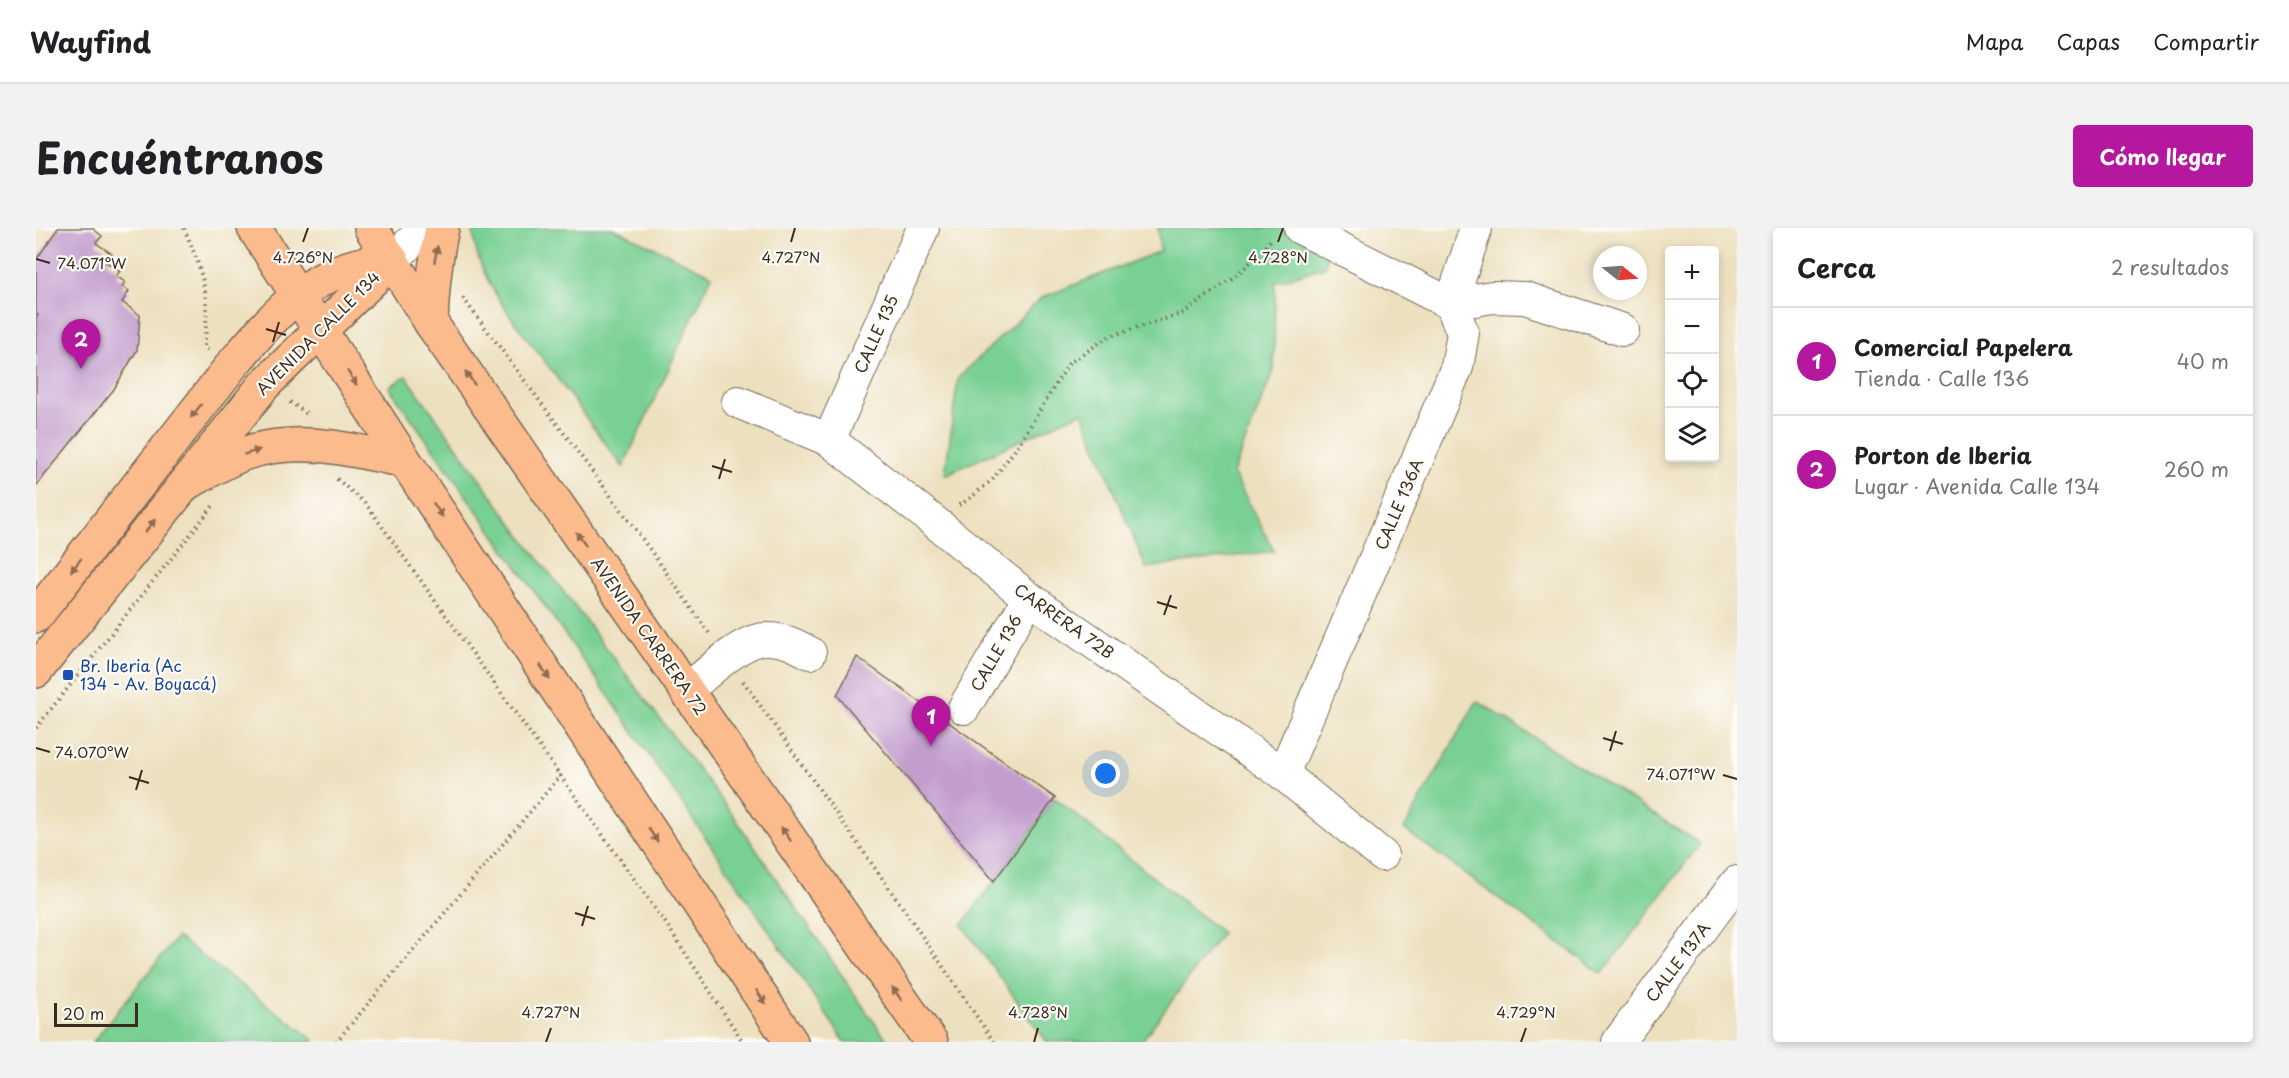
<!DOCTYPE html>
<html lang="es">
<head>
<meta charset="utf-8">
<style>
  :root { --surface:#fff; --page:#f2f2f2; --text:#202124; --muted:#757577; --line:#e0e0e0; --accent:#b5179e }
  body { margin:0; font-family:"Playpen Sans",sans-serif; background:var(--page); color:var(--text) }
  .controls { position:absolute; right:18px; top:18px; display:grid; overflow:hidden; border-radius:6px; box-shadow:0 3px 9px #0003 }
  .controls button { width:54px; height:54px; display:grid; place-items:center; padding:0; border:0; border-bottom:2px solid var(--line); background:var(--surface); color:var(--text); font:30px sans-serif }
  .compass { position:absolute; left:1557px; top:18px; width:54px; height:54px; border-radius:50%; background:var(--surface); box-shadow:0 3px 9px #0003; rotate:107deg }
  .scale { position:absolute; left:18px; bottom:15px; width:84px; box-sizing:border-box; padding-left:6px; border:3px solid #3b2a1e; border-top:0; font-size:16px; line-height:21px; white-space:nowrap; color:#3b2a1e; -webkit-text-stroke:4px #fdfcf7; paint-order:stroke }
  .you { position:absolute; left:1070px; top:546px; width:21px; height:21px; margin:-15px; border:4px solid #fff; border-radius:50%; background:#1a73e8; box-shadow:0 0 0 9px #1a73e833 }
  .badge { display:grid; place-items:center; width:39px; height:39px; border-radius:50%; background:var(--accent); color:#fff; font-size:20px; font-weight:700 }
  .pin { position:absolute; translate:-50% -50px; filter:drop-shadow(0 2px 3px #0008) }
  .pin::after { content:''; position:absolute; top:32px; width:21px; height:18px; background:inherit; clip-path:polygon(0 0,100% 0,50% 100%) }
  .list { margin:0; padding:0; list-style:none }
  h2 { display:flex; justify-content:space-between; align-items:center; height:78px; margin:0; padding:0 24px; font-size:26px }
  h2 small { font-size:20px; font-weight:400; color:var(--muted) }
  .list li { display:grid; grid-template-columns:39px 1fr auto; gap:18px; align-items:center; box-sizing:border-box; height:108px; padding:0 24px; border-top:2px solid var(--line) }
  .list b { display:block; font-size:22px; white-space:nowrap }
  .list p { margin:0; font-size:20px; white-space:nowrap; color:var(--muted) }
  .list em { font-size:20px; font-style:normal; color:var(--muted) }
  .icon { flex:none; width:33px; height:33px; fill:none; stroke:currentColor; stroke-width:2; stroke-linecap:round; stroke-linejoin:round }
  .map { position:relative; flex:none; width:1701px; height:814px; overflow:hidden; border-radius:6px }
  header { display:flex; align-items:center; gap:36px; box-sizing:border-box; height:84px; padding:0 30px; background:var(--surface); border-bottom:2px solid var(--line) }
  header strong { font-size:28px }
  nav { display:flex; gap:33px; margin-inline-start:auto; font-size:21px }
  .intro { display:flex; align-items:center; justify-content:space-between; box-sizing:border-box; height:144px; padding:0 36px }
  h1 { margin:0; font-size:42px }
  .button { padding:15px 27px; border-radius:6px; background:var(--accent); color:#fff; font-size:21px; font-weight:700 }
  main { display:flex; gap:36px; padding:0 36px }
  aside { flex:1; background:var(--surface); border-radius:6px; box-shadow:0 3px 9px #0003 }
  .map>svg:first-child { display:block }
  .green { fill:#79d094; stroke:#5a7d59; stroke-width:1.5 }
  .building { fill:#c29ece }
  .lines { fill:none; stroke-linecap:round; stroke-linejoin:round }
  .minor-casing { stroke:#796a56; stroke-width:34 }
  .major-casing { stroke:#796a56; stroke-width:36 }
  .highway-casing { stroke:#796a56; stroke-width:36 }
  .path { stroke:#796a56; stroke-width:4; stroke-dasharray:1.5 4.5; stroke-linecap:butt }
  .minor { stroke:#fff; stroke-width:32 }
  .major { stroke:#fbbb8d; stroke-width:33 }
  .highway { stroke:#fbbb8d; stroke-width:33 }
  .oneway { fill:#916b50 }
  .ticks { fill:none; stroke:#3b2a1e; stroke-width:2 }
  .transit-dot { fill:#1a4fb4; stroke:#fdfcf7; stroke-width:2 }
  .labels { text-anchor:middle; stroke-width:4.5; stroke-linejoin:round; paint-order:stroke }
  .street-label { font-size:16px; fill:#3b2a1e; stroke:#fdfcf7 }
  .transit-label { font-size:16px; fill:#164399; stroke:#fdfcf7; text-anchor:start }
  .ticks-label { font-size:15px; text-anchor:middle; fill:#3b2a1e; stroke:#fdfcf7; stroke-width:4.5; stroke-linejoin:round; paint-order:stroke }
</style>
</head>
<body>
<header>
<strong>Wayfind</strong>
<nav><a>Mapa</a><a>Capas</a><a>Compartir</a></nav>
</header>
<div class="intro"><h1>Encuéntranos</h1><a class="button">Cómo llegar</a></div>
<main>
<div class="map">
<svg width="1701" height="814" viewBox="0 0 1701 814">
  <rect width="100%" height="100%" fill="#fdfcf7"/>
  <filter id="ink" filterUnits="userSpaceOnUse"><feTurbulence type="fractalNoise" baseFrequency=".0167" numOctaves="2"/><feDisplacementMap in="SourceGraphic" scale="12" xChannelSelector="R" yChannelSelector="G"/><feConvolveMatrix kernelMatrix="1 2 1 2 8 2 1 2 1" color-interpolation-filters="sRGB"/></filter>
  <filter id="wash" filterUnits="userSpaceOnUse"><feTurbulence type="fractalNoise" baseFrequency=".008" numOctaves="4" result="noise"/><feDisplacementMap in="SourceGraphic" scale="24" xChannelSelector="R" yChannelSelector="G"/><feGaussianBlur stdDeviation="1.35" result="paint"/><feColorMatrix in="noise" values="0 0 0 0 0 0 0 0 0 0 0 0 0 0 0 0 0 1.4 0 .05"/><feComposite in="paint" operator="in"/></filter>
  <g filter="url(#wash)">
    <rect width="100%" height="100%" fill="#ede0bf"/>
    <g class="green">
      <path d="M437 0H577L676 47 587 239C563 207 539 175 516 143 486 103 438 51 437 0Z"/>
      <polygon points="1122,0 1298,0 1289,39 1239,54 1238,141 1197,245 1238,323 1110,340 1046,184 909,247 922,150 1005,70 1124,23"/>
      <polygon points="370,148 477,297 696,586 832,786 853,814 809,814 570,464 353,159"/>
      <polygon points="1441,473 1664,616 1566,746 1368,601"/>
      <polygon points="1019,570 1186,705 1105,814 1011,814 926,697"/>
      <polygon points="141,709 278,812 277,814 57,814"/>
    </g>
    <g id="blocks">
      <g class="building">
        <polygon points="22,0 56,0 66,8 60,15 76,26 70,34 84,43 80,48 89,54 86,58 93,63 86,74 104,87 101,122 78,161 0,258 0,90 2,87 0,86 0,32"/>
        <polygon points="821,429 1019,570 958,653 801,467"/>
      </g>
    </g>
  </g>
  <g filter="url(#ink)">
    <use href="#blocks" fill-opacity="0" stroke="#796a56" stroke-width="1.5"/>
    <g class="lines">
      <g class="minor-casing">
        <g id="minor">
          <polyline points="1264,0 1415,76 1456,69 1489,70 1587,102"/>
          <polyline points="356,33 388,0"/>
          <polyline points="702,174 793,212 895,291 993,370 1247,546 1346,627"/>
          <polyline points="793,212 887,0"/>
          <path d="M650 463C668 448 706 411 729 411 746 410 760 417 774 425"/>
          <polyline points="928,480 993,370"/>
          <polyline points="1247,546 1421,139 1427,105 1415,76 1440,0"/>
          <polyline points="1582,814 1701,654"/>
        </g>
      </g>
      <g class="major-casing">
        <g id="major">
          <path d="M157 252C174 243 192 231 210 225 263 207 317 222 369 233"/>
          <path d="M0 388 196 137C240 85 282 33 356 33"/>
          <polyline points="0,443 228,157 356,33"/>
        </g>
      </g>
      <g class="highway-casing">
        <g id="highway">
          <polyline points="218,0 369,233 755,814"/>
          <polyline points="335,0 395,95 895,814"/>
          <path d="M395 95C396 62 399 32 406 0"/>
        </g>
      </g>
      <g class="path">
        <path d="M148 0C167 46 175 67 168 118L172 122"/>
        <polyline points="427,70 600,302 673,405"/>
        <polyline points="254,174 270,185"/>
        <polyline points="301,251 330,276 631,697 707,814"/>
        <polyline points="923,277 933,271 957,251 981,219 1033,135 1074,108 1148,85 1199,48 1226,24 1236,10"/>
        <polyline points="707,453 865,677 958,814"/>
        <polyline points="0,500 177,278"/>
        <polyline points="300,814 525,547"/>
      </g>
      <use href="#minor" class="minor"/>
      <use href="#major" class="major"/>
      <use href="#highway" class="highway"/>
    </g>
    <defs><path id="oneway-solid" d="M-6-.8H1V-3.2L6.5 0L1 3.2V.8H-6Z" transform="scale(1.5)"/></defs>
    <g class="oneway">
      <use href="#oneway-solid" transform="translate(400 26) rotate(-79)"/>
      <use href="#oneway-solid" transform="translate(316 150) rotate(57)"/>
      <use href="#oneway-solid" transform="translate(434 150) rotate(-125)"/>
      <use href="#oneway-solid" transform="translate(160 183) rotate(128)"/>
      <use href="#oneway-solid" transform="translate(216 224) rotate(-17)"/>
      <use href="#oneway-solid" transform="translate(402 282) rotate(56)"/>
      <use href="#oneway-solid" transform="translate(114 298) rotate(-52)"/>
      <use href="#oneway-solid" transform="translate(545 311) rotate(-125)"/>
      <use href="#oneway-solid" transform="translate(40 337) rotate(128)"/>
      <use href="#oneway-solid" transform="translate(509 444) rotate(56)"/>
      <use href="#oneway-solid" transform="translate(750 606) rotate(-125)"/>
      <use href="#oneway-solid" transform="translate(617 607) rotate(56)"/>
      <use href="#oneway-solid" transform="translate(861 766) rotate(-125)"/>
      <use href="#oneway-solid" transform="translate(725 769) rotate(56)"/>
    </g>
  </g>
  <path class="ticks" d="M267 14 272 0M755 14 759 0M1242 14 1247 0M0 31 14 35M230 101 250 107M237 114 243 94M676 238 696 244M683 251 689 231M1121 374 1141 380M1128 387 1135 367M1567 510 1587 516M0 520 14 524M1574 523 1580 503M1687 547 1701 551M93 549 113 555M100 562 106 542M539 685 559 691M546 698 552 678M510 814 515 800M998 814 1002 800M1485 814 1490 800"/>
  <rect class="transit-dot" x="26" y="441" width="12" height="12" rx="3"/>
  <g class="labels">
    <g class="street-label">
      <text transform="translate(282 105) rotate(-45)" y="6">AVENIDA CALLE 134</text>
      <text transform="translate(840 106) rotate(-66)" y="6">CALLE 135</text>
      <text transform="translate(1363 276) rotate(-67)" y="6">CALLE 136A</text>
      <text transform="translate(1028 393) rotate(35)" y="6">CARRERA 72B</text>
      <text transform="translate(613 408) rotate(55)" y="6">AVENIDA CARRERA 72</text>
      <text transform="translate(960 425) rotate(-60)" y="6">CALLE 136</text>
      <text transform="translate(1642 734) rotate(-53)" y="6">CALLE 137A</text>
    </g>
    <g class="transit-label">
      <text x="44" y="444">Br. Iberia (Ac<tspan x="44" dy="18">134 - Av. Boyacá)</tspan></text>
    </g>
  </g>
  <g class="ticks-label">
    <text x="267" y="35">4.726°N</text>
    <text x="755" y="35">4.727°N</text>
    <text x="1242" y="35">4.728°N</text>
    <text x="56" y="41">74.071°W</text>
    <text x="56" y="530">74.070°W</text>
    <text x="1645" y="552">74.071°W</text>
    <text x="515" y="790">4.727°N</text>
    <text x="1002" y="790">4.728°N</text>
    <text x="1490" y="790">4.729°N</text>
  </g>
</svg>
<div class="controls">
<button>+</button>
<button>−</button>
<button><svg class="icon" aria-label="locate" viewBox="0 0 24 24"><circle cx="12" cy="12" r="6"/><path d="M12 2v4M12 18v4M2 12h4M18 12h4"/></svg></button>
<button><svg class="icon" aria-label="layers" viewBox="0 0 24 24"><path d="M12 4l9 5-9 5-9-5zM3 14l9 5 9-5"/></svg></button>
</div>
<svg class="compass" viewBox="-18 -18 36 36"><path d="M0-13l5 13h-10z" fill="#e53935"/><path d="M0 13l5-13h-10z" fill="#757577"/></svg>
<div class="scale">20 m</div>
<div class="you"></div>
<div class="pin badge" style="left:895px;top:518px">1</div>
<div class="pin badge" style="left:45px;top:141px">2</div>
</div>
<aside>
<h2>Cerca<small>2 resultados</small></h2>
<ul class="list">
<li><span class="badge">1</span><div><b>Comercial Papelera</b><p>Tienda · Calle 136</p></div><em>40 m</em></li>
<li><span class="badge">2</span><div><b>Porton de Iberia</b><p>Lugar · Avenida Calle 134</p></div><em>260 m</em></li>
</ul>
</aside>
</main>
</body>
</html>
